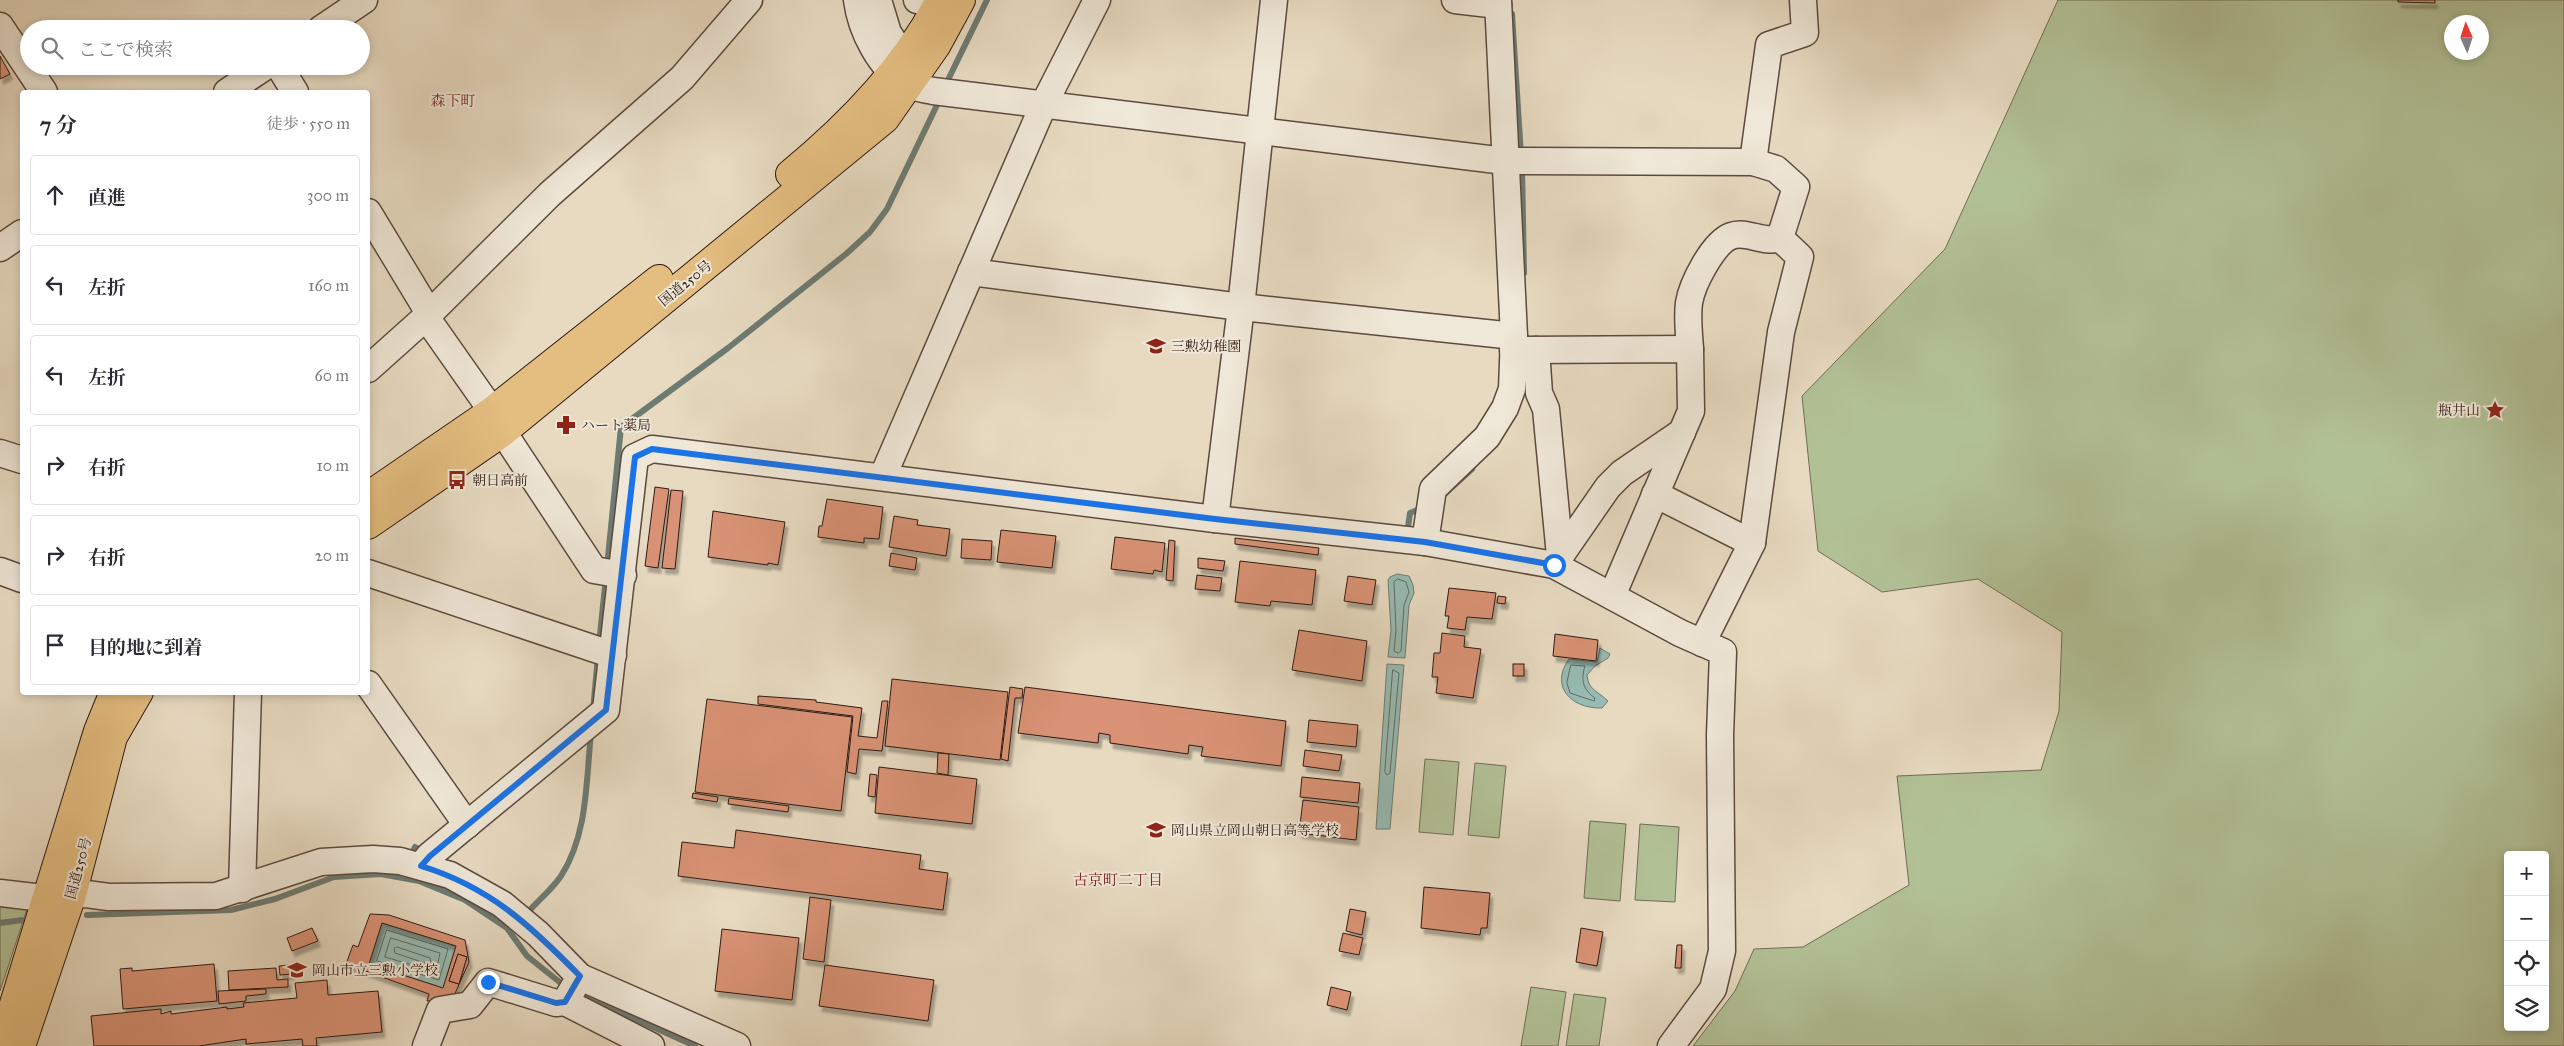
<!DOCTYPE html>
<html lang="ja">
<head>
<meta charset="utf-8">
<style>
  :root { --surface:#fff; --page:#f2f2f3; --text:#2b2b33; --muted:#7c7c81; --line:#e1e1e2 }
  body { margin:0; font-family:"IM FELL Great Primer","Noto Serif JP",serif; background:var(--page); color:var(--text) }
  .controls { position:absolute; right:15px; bottom:15px; display:grid; overflow:hidden; border-radius:5px; box-shadow:0 2px 8px #0003 }
  .controls button { width:45px; height:45px; display:grid; place-items:center; padding:0; border:0; border-bottom:1px solid var(--line); background:var(--surface); color:var(--text); font:25px sans-serif }
  .compass { position:absolute; left:2444px; top:15px; width:45px; height:45px; border-radius:50%; background:var(--surface); box-shadow:0 2px 8px #0003; rotate:357deg }
  .stop { position:absolute; width:15px; height:15px; margin:-11px; border:4px solid #1a73e8; border-radius:50%; background:#fff }
  .stop.end { background:#1a73e8; border-color:#fff; box-shadow:0 1px 5px #0008 }
  .list { margin:0; padding:0; list-style:none }
  h2 { display:flex; justify-content:space-between; align-items:center; height:65px; margin:0; padding:0 20px; font-size:21px }
  h2 small { font-size:16px; font-weight:400; color:var(--muted) }
  .list li { display:grid; grid-template-columns:32px 1fr auto; gap:15px; align-items:center; box-sizing:border-box; height:80px; margin:0 10px 10px; padding:0 10px; border:1px solid var(--line); border-radius:5px }
  .list b { display:block; font-size:19px; white-space:nowrap }
  .list em { font-size:16px; font-style:normal; color:var(--muted) }
  .icon { flex:none; width:28px; height:28px; fill:none; stroke:currentColor; stroke-width:2; stroke-linecap:round; stroke-linejoin:round }
  .map { position:relative; flex:none; width:2564px; height:1046px; overflow:hidden }
  .search { position:absolute; background:var(--surface); box-shadow:0 2px 8px #0003; left:20px; top:20px; width:350px; height:55px; display:flex; align-items:center; gap:12px; box-sizing:border-box; padding:0 18px; border-radius:28px; color:var(--muted); font-size:19px }
  .panel { position:absolute; background:var(--surface); box-shadow:0 2px 8px #0003; left:20px; top:90px; width:350px; height:605px; border-radius:5px }
  .map>svg:first-child { display:block }
  .green { fill:#b2c096; stroke:#706d54; fill-rule:evenodd }
  .water { fill:#97bbb3; stroke:#6d7b73 }
  .lines { fill:none; stroke-linecap:round; stroke-linejoin:round }
  .shore { stroke:#636a62; stroke-width:1 }
  .stream { stroke:#6d7b73; stroke-width:6 }
  .building { fill:#d99275; stroke:#2f1a12; fill-rule:evenodd; filter:url(#shadow) }
  .minor-casing { stroke:#5d4a3e; stroke-width:29 }
  .highway-casing { stroke:#2f1a12; stroke-width:30 }
  .minor { stroke:#efe7d7; stroke-width:26 }
  .highway { stroke:#e4bd80; stroke-width:28 }
  .route { stroke:#1a73e8; stroke-width:6 }
  .labels { text-anchor:middle; stroke-width:4; stroke-linejoin:round; paint-order:stroke }
  .street-label { font-size:14px; fill:#2f1a12; stroke:#efe7d7 }
  .poi-label { font-size:14px; fill:#2f1a12; stroke:#efe7d7; text-anchor:start }
  .neighbourhood-label { font-size:15px; fill:#7a1f14; stroke:#efe7d7 }
</style>
</head>
<body>
<div class="map">
<svg width="2564" height="1046" viewBox="0 0 2564 1046">
  <defs>
    <filter id="shadow"><feDropShadow dx="3" dy="5.5" stdDeviation="1" flood-color="#0004"/></filter>
  </defs>
  <rect width="100%" height="100%" fill="#e7dac1"/>
  <filter id="stains"><feTurbulence type="fractalNoise" baseFrequency=".004" numOctaves="4"/><feColorMatrix values="0 0 0 0 .2 0 0 0 0 .09 0 0 0 0 .02 0 0 0 .5 -.17"/></filter>
  <radialGradient id="worn" r=".72"><stop offset=".6" stop-color="#630" stop-opacity="0"/><stop offset="1" stop-color="#630" stop-opacity=".3"/></radialGradient>
  <g class="green">
    <path d="M2058 0H2564V1046H1693L1735 991 1754 949 1803 947 1909 885 1897 776 2041 770 2059 711 2062 632 1978 579 1882 592 1818 551 1802 396 1945 249ZM2452 22H2482V52H2452ZM2508 855H2545V1027H2508Z"/>
    <polygon points="1425,759 1459,762 1453,835 1419,832"/>
    <polygon points="1475,763 1506,766 1499,838 1468,835"/>
    <polygon points="1590,821 1626,824 1620,901 1584,898"/>
    <polygon points="1640,824 1679,827 1675,902 1635,900"/>
    <polygon points="0,899 29,903 0,991"/>
    <polygon points="1531,987 1566,992 1558,1046 1521,1046"/>
    <polygon points="1574,994 1606,998 1599,1046 1566,1046"/>
  </g>
  <g class="water">
    <polygon points="1397,574 1409,576 1413,585 1414,593 1409,605 1405,658 1388,657 1391,630 1388,580 1390,577"/>
    <path d="M1600 648 1610 654 1608 658 1595 666 1587 675C1588 690 1598 691 1608 701L1602 708C1572 709 1549 687 1569 659L1597 662Z"/>
    <polygon points="1387,664 1404,665 1390,829 1376,829"/>
    <polygon points="382,923 456,946 443,988 369,964"/>
  </g>
  <g class="lines">
    <g class="shore">
      <polygon points="1398,579 1406,582 1409,592 1404,605 1401,651 1398,653 1394,651 1396,630 1394,582"/>
      <path d="M1571 665 1585 666C1581 679 1582 689 1595 698L1594 701 1570 693 1567 683Z"/>
      <polygon points="1393,670 1399,673 1390,773 1387,775 1385,772"/>
      <polygon points="387,930 448,949 439,980 377,961"/>
      <polygon points="391,938 440,953 436,972 385,957"/>
      <polygon points="397,947 430,958 431,962 428,964 395,953 394,949"/>
    </g>
    <g class="stream">
      <polyline points="1512,14 1521,156"/>
      <polyline points="946,84 987,0"/>
      <polyline points="1522,166 1524,273"/>
      <polyline points="1439,499 1472,469"/>
      <polyline points="1408,527 1410,513 1424,507"/>
      <polyline points="607,567 621,427 728,348 846,254 870,232 887,209 937,105"/>
      <polyline points="599,644 606,577"/>
      <polyline points="593,711 598,656"/>
      <polyline points="412,853 415,847 420,850 425,846"/>
      <path d="M530 910C540 899 553 888 561 876 588 834 586 781 591 733"/>
      <polyline points="87,915 231,910 275,899 334,877 381,874 419,881 465,900 507,928 527,956 567,988"/>
      <polyline points="0,923 22,920"/>
      <polyline points="578,993 695,1046"/>
    </g>
  </g>
  <g class="building">
    <polygon points="2398,0 2435,0 2435,3 2398,2"/>
    <polygon points="0,56 10,74 0,79"/>
    <polygon points="655,487 669,489 658,568 645,566"/>
    <polygon points="671,490 683,491 675,569 662,568"/>
    <polygon points="827,499 883,507 879,539 864,538 864,543 818,537 819,526 822,526"/>
    <polygon points="713,511 785,522 778,565 768,563 768,565 708,557"/>
    <polygon points="894,516 918,520 917,525 950,529 946,556 889,547"/>
    <polygon points="1001,530 1056,536 1052,568 997,562"/>
    <polygon points="1115,537 1165,543 1162,572 1154,570 1153,574 1111,569"/>
    <polygon points="1235,538 1319,548 1318,555 1235,544"/>
    <polygon points="962,539 992,541 991,560 961,558"/>
    <polygon points="1169,540 1175,541 1173,581 1166,580"/>
    <polygon points="891,553 917,558 915,570 889,566"/>
    <polygon points="1198,558 1225,561 1223,571 1198,568"/>
    <polygon points="1240,561 1316,570 1312,605 1271,601 1270,606 1235,602"/>
    <polygon points="1197,575 1222,578 1220,591 1195,589"/>
    <polygon points="1348,576 1376,580 1372,605 1344,601"/>
    <polygon points="1449,588 1496,593 1492,619 1467,617 1465,630 1447,628 1449,616 1445,616"/>
    <polygon points="1498,596 1506,597 1505,604 1497,603"/>
    <polygon points="1299,630 1367,641 1362,681 1292,670"/>
    <polygon points="1442,633 1465,636 1464,647 1481,649 1473,698 1436,693 1438,677 1432,677 1434,653 1440,653"/>
    <polygon points="1555,634 1598,640 1596,661 1553,656"/>
    <rect x="1513" y="664" width="11" height="12"/>
    <polygon points="892,679 1008,692 1000,760 885,746"/>
    <polygon points="1010,687 1023,689 1022,698 1015,698 1008,761 1001,759"/>
    <polygon points="1025,687 1286,721 1281,766 1201,756 1203,747 1189,745 1188,754 1110,743 1110,735 1099,733 1098,743 1018,733"/>
    <polygon points="758,696 816,700 816,702 862,708 858,736 877,738 882,701 888,701 882,751 859,749 856,774 847,772 853,716 758,704"/>
    <polygon points="707,699 852,717 841,811 695,792"/>
    <polygon points="1309,720 1358,725 1356,747 1307,742"/>
    <polygon points="1305,750 1342,755 1339,771 1303,766"/>
    <polygon points="938,753 949,754 948,775 937,773"/>
    <polygon points="879,767 977,779 972,824 875,813"/>
    <polygon points="870,774 877,775 875,797 868,796"/>
    <polygon points="1302,777 1360,783 1358,803 1300,797"/>
    <polygon points="693,793 718,797 717,802 692,798"/>
    <polygon points="729,798 789,806 788,812 728,804"/>
    <polygon points="1303,800 1359,807 1356,840 1299,833"/>
    <polygon points="736,830 921,855 919,869 948,873 943,910 678,876 682,842 734,848"/>
    <polygon points="1424,887 1490,893 1487,928 1481,928 1480,935 1421,928"/>
    <polygon points="810,897 831,900 824,962 803,959"/>
    <polygon points="1350,909 1366,912 1362,935 1346,931"/>
    <path d="M370 914 389 915 465 940 469 962 453 998 427 1001 429 994 346 964 353 945 358 947ZM382 923 456 946 443 988 369 964ZM458 954 467 957 459 984 449 981Z"/>
    <polygon points="312,928 318,941 292,951 287,938"/>
    <polygon points="1581,928 1603,932 1597,966 1576,962"/>
    <polygon points="722,929 799,938 792,1000 715,991"/>
    <polygon points="1343,933 1363,938 1359,955 1339,951"/>
    <polygon points="1677,945 1682,945 1681,968 1675,968"/>
    <polygon points="458,954 467,957 459,984 449,981"/>
    <polygon points="214,964 217,1001 123,1009 120,969 132,968 132,971"/>
    <polygon points="290,965 291,974 280,975 279,966"/>
    <polygon points="825,965 934,980 928,1021 819,1006"/>
    <polygon points="276,968 277,980 288,979 288,987 229,990 228,971"/>
    <polygon points="327,980 328,995 378,991 382,1032 316,1038 317,1046 303,1046 302,1039 246,1044 246,1039 199,1046 94,1046 91,1016 161,1009 161,1014 171,1011 171,1014 227,1007 227,1009 244,1007 243,1003 297,998 295,983"/>
    <polygon points="1331,987 1351,992 1347,1010 1327,1005"/>
    <polygon points="266,989 266,994 246,996 246,1001 219,1004 218,991"/>
  </g>
  <g class="lines">
    <g class="minor-casing">
      <g id="minor">
        <path d="M857 0C861 31 880 68 907 84 914 88 925 89 933 91L1505 161 1753 162 1769 45 1805 33 1803 0"/>
        <polyline points="878,0 888,33 903,55 907,77"/>
        <polyline points="917,0 938,4"/>
        <polyline points="1455,0 1498,5"/>
        <polyline points="0,26 44,92"/>
        <polyline points="321,29 364,0"/>
        <polyline points="279,66 295,92"/>
        <polyline points="227,92 266,66"/>
        <polyline points="368,212 429,313"/>
        <polyline points="0,248 22,233"/>
        <polyline points="971,272 1241,307 1514,336"/>
        <polyline points="426,317 492,411"/>
        <path d="M1690 349C1689 334 1687 317 1689 303 1692 284 1713 243 1731 236 1747 230 1763 244 1780 238"/>
        <polyline points="1513,350 1690,349 1691,411 1612,596"/>
        <polyline points="1536,350 1539,393 1546,409 1560,556"/>
        <polyline points="368,369 426,317 550,194 682,78 749,0"/>
        <polyline points="503,432 594,570 623,575"/>
        <polyline points="0,453 22,460"/>
        <polyline points="883,476 1043,106 1097,0"/>
        <polyline points="1655,494 1752,543"/>
        <polyline points="1215,519 1241,307 1274,0"/>
        <polyline points="1425,542 1433,489 1487,437 1505,408 1512,389 1514,336 1498,0"/>
        <polyline points="1556,562 1608,487 1622,473 1682,432"/>
        <polyline points="0,571 22,579"/>
        <polyline points="368,573 613,655"/>
        <polyline points="1702,643 1752,543 1781,332 1800,257 1780,238 1796,187 1776,169 1753,162"/>
        <polyline points="368,684 467,825"/>
        <polyline points="421,866 429,856 606,710 635,457 652,449 1215,519 1425,542 1554,565 1680,633 1723,652 1720,735 1722,951 1713,989 1671,1046"/>
        <polyline points="242,889 248,692"/>
        <polyline points="0,893 34,897 86,894 109,897 216,896 321,862 373,859 400,861 450,875 502,904 538,934 580,977 737,1046"/>
        <polyline points="565,1002 651,1046"/>
        <polyline points="426,1046 440,1010 470,1005 488,982 556,1003 565,1002 580,977"/>
      </g>
    </g>
    <g class="highway-casing">
      <g id="highway">
        <path d="M790 174C847 127 906 67 940 0"/>
        <polyline points="368,496 492,411 659,279"/>
        <polyline points="368,525 503,432 885,119 936,46 961,0"/>
        <polyline points="1,1046 98,731 114,692"/>
        <polyline points="21,1046 72,895 113,737 139,692"/>
      </g>
    </g>
    <use href="#minor" class="minor"/>
    <use href="#highway" class="highway"/>
  </g>
  <g class="lines">
    <path class="route" d="M488 982 556 1003 565 1002 580 976C531 926 490 887 421 866L430 856 606 710 635 457 652 449 1215 519 1425 542 1554 565"/>
  </g>
  <defs>
    <g id="school-bare" transform="scale(1.5)"><path d="M0-5L7-2L0 1L-7-2ZM-4 1L0 2.5L4 1V4Q0 6-4 4Z" fill="#8f2418" stroke="#efe7d7" stroke-width="2.5" paint-order="stroke"/></g>
    <g id="sight-bare" transform="scale(1.5)"><path d="M0-6L1.8-2.2L6-1.7L2.9 1.2L3.7 5.4L0 3.3L-3.7 5.4L-2.9 1.2L-6-1.7L-1.8-2.2Z" fill="#8f2418" stroke="#efe7d7" stroke-width="2.5" paint-order="stroke"/></g>
    <g id="pharmacy-bare" transform="scale(1.5)"><path d="M-2-6h4v4h4v4h-4v4h-4v-4h-4v-4h4Z" fill="#8f2418" stroke="#efe7d7" stroke-width="2.5" paint-order="stroke"/></g>
    <g id="bus-bare" transform="scale(1.5)"><path d="M-5-6H5V4H4V6H2V4H-2V6H-4V4H-5ZM-3.5-4V0h7V-4ZM-3.5 1.2v1.5H-2V1.2ZM2 1.2v1.5H3.5V1.2Z" fill="#8f2418" stroke="#efe7d7" stroke-width="2.5" paint-order="stroke"/></g>
  </defs>
  <g fill-rule="evenodd">
    <use href="#school-bare" x="1156" y="346"/>
    <use href="#sight-bare" x="2495" y="410"/>
    <use href="#pharmacy-bare" x="566" y="425"/>
    <use href="#bus-bare" x="457" y="480"/>
    <use href="#school-bare" x="1156" y="830"/>
    <use href="#school-bare" x="297" y="970"/>
  </g>
  <g class="labels">
    <g class="street-label">
      <text transform="translate(685 283) rotate(-39)" y="5">国道250号</text>
      <text transform="translate(78 868) rotate(-75)" y="5">国道250号</text>
    </g>
    <g class="poi-label">
      <text x="1171" y="351">三勲幼稚園</text>
      <text x="2480" y="415" text-anchor="end">瓶井山</text>
      <text x="581" y="430">ハート薬局</text>
      <text x="472" y="485">朝日高前</text>
      <text x="1171" y="835">岡山県立岡山朝日高等学校</text>
      <text x="312" y="975">岡山市立三勲小学校</text>
    </g>
    <g class="neighbourhood-label">
      <text x="453" y="106">森下町</text>
      <text x="1118" y="885">古京町二丁目</text>
    </g>
  </g>
  <rect width="100%" height="100%" filter="url(#stains)"/>
  <rect width="100%" height="100%" fill="url(#worn)"/>
</svg>
<div class="controls">
<button>+</button>
<button>−</button>
<button><svg class="icon" aria-label="locate" viewBox="0 0 24 24"><circle cx="12" cy="12" r="6"/><path d="M12 2v4M12 18v4M2 12h4M18 12h4"/></svg></button>
<button><svg class="icon" aria-label="layers" viewBox="0 0 24 24"><path d="M12 4l9 5-9 5-9-5zM3 14l9 5 9-5"/></svg></button>
</div>
<svg class="compass" viewBox="-18 -18 36 36"><path d="M0-13l5 13h-10z" fill="#e53935"/><path d="M0 13l5-13h-10z" fill="#7c7c81"/></svg>
<div class="stop" style="left:1554px;top:565px"></div>
<div class="stop end" style="left:488px;top:982px"></div>
<div class="search"><svg class="icon" aria-label="search" viewBox="0 0 24 24"><circle cx="10" cy="10" r="6"/><path d="M15 15l6 6"/></svg>ここで検索</div>
<section class="panel">
<h2>7 分<small>徒歩 · 550 m</small></h2>
<ul class="list">
<li><svg class="icon" aria-label="ahead" viewBox="0 0 24 24"><path d="M12 20V5M6 11l6-6 6 6"/></svg><div><b>直進</b></div><em>300 m</em></li>
<li><svg class="icon" aria-label="left" viewBox="0 0 24 24"><path d="M17 20v-9H6M10 6l-5 5 5 5"/></svg><div><b>左折</b></div><em>160 m</em></li>
<li><svg class="icon" aria-label="left" viewBox="0 0 24 24"><path d="M17 20v-9H6M10 6l-5 5 5 5"/></svg><div><b>左折</b></div><em>60 m</em></li>
<li><svg class="icon" aria-label="right" viewBox="0 0 24 24"><path d="M7 20v-9h11M14 6l5 5-5 5"/></svg><div><b>右折</b></div><em>10 m</em></li>
<li><svg class="icon" aria-label="right" viewBox="0 0 24 24"><path d="M7 20v-9h11M14 6l5 5-5 5"/></svg><div><b>右折</b></div><em>20 m</em></li>
<li><svg class="icon" aria-label="arrive" viewBox="0 0 24 24"><path d="M6 21V4h12l-3 4 3 4H6"/></svg><div><b>目的地に到着</b></div></li>
</ul>
</section>
</div>
</body>
</html>
